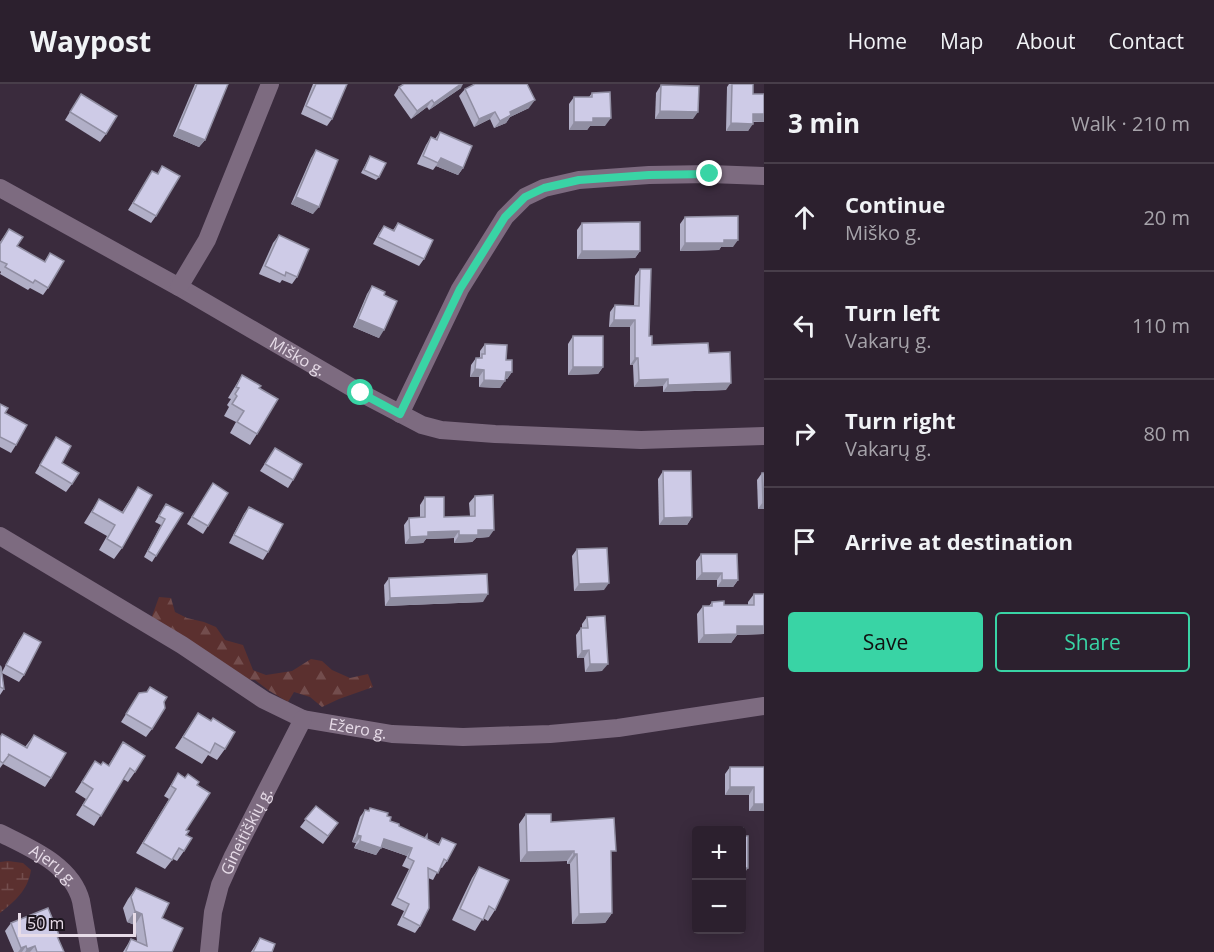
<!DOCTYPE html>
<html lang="en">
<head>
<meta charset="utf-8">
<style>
  :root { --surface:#2c202e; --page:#342836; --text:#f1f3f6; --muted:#a6a3aa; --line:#483e4a; --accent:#39d4a5 }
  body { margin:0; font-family:"Open Sans",sans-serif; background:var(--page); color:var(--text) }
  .controls { position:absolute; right:18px; bottom:18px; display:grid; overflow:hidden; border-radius:6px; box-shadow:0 3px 15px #0003 }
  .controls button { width:54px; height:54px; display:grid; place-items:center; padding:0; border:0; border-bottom:2px solid var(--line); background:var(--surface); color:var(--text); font:30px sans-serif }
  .scale { position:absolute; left:18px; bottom:15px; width:118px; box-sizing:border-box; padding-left:6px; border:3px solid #e7dce8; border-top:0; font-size:16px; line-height:21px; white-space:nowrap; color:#e7dce8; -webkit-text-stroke:4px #1d161f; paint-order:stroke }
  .stop { position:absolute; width:18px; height:18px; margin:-14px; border:4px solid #39d4a5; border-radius:50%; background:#fff }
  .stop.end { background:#39d4a5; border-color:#fff; box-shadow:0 2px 6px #0008 }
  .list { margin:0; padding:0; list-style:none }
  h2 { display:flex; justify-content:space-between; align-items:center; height:78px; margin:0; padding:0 24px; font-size:26px }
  h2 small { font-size:20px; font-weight:400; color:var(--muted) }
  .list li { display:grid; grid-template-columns:39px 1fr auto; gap:18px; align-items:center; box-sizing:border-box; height:108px; padding:0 24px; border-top:2px solid var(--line) }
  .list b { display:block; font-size:22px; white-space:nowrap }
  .list p { margin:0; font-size:20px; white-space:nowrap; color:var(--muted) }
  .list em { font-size:20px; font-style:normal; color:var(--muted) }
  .actions { display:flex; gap:12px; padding:18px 24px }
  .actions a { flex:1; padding:14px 0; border:2px solid var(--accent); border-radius:6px; text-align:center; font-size:21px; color:var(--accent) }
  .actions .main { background:var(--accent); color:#111 }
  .icon { flex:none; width:33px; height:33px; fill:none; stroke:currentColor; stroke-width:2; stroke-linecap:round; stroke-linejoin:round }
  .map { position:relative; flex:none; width:764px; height:868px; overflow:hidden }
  header { display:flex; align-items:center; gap:36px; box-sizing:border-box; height:84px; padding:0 30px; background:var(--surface); border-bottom:2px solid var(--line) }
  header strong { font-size:28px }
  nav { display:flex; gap:33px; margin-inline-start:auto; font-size:21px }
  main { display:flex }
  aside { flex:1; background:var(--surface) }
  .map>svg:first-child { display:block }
  .forest { fill:url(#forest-firs) }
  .wetland { fill:url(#wetland-marsh) }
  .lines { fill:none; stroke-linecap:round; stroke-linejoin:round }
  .minor { stroke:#7d6b80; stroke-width:18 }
  .wall { fill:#b1afc7 }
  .shaded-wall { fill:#908ea2 }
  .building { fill:#cecbe7; stroke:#908ea2; stroke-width:1.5 }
  .route { stroke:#39d4a5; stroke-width:8 }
  .labels { text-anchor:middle; stroke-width:6; stroke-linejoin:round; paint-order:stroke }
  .street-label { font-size:16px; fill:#e7dce8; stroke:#1d161f }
</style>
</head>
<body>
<header>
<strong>Waypost</strong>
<nav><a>Home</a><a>Map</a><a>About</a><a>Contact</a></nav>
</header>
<main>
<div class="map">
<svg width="764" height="868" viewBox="0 0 764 868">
  <defs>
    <pattern id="forest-firs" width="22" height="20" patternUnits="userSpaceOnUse" patternTransform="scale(1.5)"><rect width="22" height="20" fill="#5b302f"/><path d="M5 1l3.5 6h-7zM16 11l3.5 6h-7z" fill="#734d4d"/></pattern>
    <pattern id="wetland-marsh" width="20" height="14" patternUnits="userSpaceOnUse" patternTransform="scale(1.5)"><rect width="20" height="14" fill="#5b302f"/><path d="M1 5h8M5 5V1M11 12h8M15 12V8" fill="none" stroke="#734d4d"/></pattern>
  </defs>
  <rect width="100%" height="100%" fill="#3a2b3d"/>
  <polygon class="forest" points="159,513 171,514 175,528 187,534 204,538 216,543 225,556 243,561 253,586 266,591 292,587 311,575 322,577 332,586 350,594 368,590 373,603 339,615 322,623 310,613 294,608 288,618 268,606 255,596 242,595 153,539 152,532"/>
  <path class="wetland" d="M8 777 23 779 31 786C28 806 15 817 0 829V778Z"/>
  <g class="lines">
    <g class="minor">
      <path id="s1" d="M0 104 179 203 361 309 422 341 441 346 495 350 641 356 764 352"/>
      <polyline points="179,203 207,156 270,0"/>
      <polyline points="400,330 460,205 505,133 525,113 544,104 579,96 649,91 710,90 764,92"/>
      <path id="s2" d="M0 452 182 561 264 616 303 635 392 650 463 653 550 650 618 644 764 622"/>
      <path id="s3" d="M0 749C30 764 72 781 81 817L90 868"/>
      <path id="s4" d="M209 868 213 828 220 801 233 772 303 635"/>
    </g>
  </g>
  <g class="wall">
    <polygon points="195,0 228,0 205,56 199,63 173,52"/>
    <polygon points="313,0 347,0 332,35 327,42 301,30"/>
    <polygon points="729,0 753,0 753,10 764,10 764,38 753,38 748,47 726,47 727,3"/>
    <polygon points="661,1 693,35 655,35 656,9"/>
    <polygon points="399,3 461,4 429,26 427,23 411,35 394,11"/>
    <polygon points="465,5 529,24 510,33 506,39 494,44 490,35 474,43 459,12"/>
    <polygon points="592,9 605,42 590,42 587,46 569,46 569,20 574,13 589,13"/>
    <polygon points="81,10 106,50 100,58 65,36"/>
    <polygon points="440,48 463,84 458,91 436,82 433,86 417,80 426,61 431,53 435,55"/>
    <polygon points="316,66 313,130 291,120 311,74"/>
    <polygon points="370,72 379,93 376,96 361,89"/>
    <polygon points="162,82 156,132 151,139 128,126 152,87 157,90"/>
    <polygon points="685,133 733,163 721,163 719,166 680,167 680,140"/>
    <polygon points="398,139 424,175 419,182 373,160 379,149 384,142 393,146"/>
    <polygon points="582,139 640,167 635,174 577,175 577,146"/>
    <polygon points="9,145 17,162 44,178 50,169 48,204 43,211 30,204 28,206 0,190 1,188 0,187 0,158"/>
    <polygon points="279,151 297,193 292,200 282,196 280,199 259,190 273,159"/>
    <polygon points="640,185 649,252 652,261 709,269 726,306 663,308 663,302 634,303 633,281 630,281 630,243 609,243 610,228 615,221 634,222 635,192"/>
    <polygon points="372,202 384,211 379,254 353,243 367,210"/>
    <polygon points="573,252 603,283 598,290 568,291 568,260"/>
    <polygon points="485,260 506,276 512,288 507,295 505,295 500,304 479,303 479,293 470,293 471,281 476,274 479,274 480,273 480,267"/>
    <polygon points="242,291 259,304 257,350 250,361 230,349 236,338 224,332 229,323 227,321 231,315 228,314"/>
    <polygon points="0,320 5,329 16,361 11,369 0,363"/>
    <polygon points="56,353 62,379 72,400 66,408 35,389"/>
    <polygon points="275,364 293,396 288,404 260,387"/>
    <polygon points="663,387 692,433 687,441 659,441 658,395"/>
    <polygon points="762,389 764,425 758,425 757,396"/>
    <polygon points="213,399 208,442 203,450 187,440"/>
    <polygon points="138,403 122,464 114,475 99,466 107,452 84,439 99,415 122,428"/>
    <polygon points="475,412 489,453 476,454 472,458 454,459 454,454 426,455 423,459 405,460 404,441 409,434 420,434 420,421 425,413 444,433 470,432 469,419"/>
    <polygon points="166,420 183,429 152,478 144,473 161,441 155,438"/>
    <polygon points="249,423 268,468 263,476 229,459 244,430"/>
    <polygon points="577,465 604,506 574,507 572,472"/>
    <polygon points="701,470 738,496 733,503 717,503 717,496 696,496 696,477"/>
    <polygon points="389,494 483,518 385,522 384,501"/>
    <polygon points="754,510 764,510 764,550 737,551 731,559 698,559 697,530 703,522 709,522 712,518 724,521 748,521 748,518"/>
    <polygon points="587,533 602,587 585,588 584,574 577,574 576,551 581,544 582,544 582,540"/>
    <polygon points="24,549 24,591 19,598 2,589 4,605 0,611 0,582 2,588 19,556"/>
    <polygon points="139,609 164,618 152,645 146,653 121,638"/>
    <polygon points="198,629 225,665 217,676 208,671 202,680 175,664"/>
    <polygon points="34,651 51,694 45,703 3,680 0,684 0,653 25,663"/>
    <polygon points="123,658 135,688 128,698 123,695 94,742 76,731 86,715 75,708 95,677 101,681 108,682"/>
    <polygon points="730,683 764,683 764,727 749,727 749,711 725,711 725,690"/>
    <polygon points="178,689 197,701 186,746 184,767 177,777 173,775 165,785 136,769 169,715 164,712"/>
    <polygon points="316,722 338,739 323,760 300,743"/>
    <polygon points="370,724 387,732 390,737 399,742 425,754 427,751 427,755 438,760 442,754 447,777 442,784 440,783 433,796 428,794 420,842 415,849 397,841 404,827 391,821 409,785 402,782 407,772 381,763 376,771 354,764 356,759 352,758 360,733 365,726 368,727"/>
    <polygon points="526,730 551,738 611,774 612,829 605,839 572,840 570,780 567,780 567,777 520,778 519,740"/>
    <polygon points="479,783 495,826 488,837 483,834 475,847 452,836 472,794"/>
    <polygon points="136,804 162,834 172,868 123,868 131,855 137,857 135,841 127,838 123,824 128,815"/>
    <polygon points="11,839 59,851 57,853 64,868 14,868 5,847"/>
    <polygon points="260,854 272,868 251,868"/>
  </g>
  <g class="shaded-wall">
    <polygon points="461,0 463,0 461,4 429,26 434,19"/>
    <polygon points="432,16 427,23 411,35 417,27"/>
    <polygon points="535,16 529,24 510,33 506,39 494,44 500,37 510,28"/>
    <polygon points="660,27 698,28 693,35 655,35"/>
    <polygon points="495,28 490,35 474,43 479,35"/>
    <polygon points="753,30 764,30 764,38 748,37"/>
    <polygon points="593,34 611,34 605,42 590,42 587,46 569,46 574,38"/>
    <polygon points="731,39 753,40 748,47 726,47"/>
    <polygon points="178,45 205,56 199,63 173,52"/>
    <polygon points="441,74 463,84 458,91 436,82"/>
    <polygon points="296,113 319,123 313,130 291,120"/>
    <polygon points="724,156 738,156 733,163 721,163 719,166 680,167 685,159"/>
    <polygon points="582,167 640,167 635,174 577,175"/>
    <polygon points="358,235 384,246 379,254 353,243"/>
    <polygon points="614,236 635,236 630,243 609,243"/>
    <polygon points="635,274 638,274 633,281 630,281"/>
    <polygon points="573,283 603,283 598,290 568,291"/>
    <polygon points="475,285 484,286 479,293 470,293"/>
    <polygon points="506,288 512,288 507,295 501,295"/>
    <polygon points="668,295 663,302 634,303 639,296"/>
    <polygon points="484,296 505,297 500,304 479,303"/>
    <polygon points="731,299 726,306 663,308 668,301"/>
    <polygon points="763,418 764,418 764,425 758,425"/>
    <polygon points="692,433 687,441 659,441 664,434"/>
    <polygon points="478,446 494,446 489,453 476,454 472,458 454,459 459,451"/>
    <polygon points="459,447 454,454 426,455 423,459 405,460 410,453 428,448"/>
    <polygon points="702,489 722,489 717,496 696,496"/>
    <polygon points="722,496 738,496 733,503 717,503"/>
    <polygon points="609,499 604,506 574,507 579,500"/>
    <polygon points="488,510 483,518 385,522 390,514"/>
    <polygon points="737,542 764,542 764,550 737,551 731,559 698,559 704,551"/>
    <polygon points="589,566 584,574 577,574 582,567"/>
    <polygon points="590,580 608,580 602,587 585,588"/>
    <polygon points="730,703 754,703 749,711 725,711"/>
    <polygon points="754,720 764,720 764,727 749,727"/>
    <polygon points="357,751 361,752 356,759 352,758"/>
    <polygon points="384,755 412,764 407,772 379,762"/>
    <polygon points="360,757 381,764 376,771 354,764"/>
    <polygon points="574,767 567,777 520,778 527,768"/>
    <polygon points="574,770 577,770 570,780 567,780"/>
    <polygon points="741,784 748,784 741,794"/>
    <polygon points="135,827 142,830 135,841 127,838"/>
    <polygon points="612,829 605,839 572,840 579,830"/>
    <polygon points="26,862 22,868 18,868 21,864"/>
    <polygon points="35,862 30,868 25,868 27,865"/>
  </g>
  <g class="building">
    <polygon points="197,0 228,0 205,56 178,45"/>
    <polygon points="316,0 347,0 332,35 306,22"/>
    <polygon points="404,0 461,0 434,19 432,16 417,27 399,3"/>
    <polygon points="475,0 527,0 535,16 510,28 511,31 500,37 495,28 479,35 465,5"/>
    <polygon points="732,0 753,0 753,10 764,10 764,30 753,30 753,40 731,39"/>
    <polygon points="661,1 699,2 698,28 660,27"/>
    <polygon points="610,8 611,34 593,34 593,38 574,38 574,13 592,13 592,9"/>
    <polygon points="81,10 117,32 106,50 70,28"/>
    <polygon points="440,48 472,62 463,84 441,74 438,79 423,72 431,53 437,56"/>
    <polygon points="316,66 338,76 319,123 296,113"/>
    <polygon points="370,72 386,79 379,93 364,86"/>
    <polygon points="162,82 180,92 156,132 133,119 152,87 158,90"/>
    <polygon points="738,132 738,156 724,156 724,159 685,159 685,133"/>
    <polygon points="640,138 640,167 582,167 582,139"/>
    <polygon points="398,139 433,156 424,175 378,153 384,142 394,147"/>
    <polygon points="9,145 23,153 17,162 45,178 50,169 64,177 48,204 35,196 33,199 5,183 7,180 0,177 0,160"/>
    <polygon points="279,151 309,165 297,193 286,188 285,192 265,182"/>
    <polygon points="640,185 651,185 649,252 652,252 652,261 708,259 709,269 730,268 731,299 668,301 668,295 639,296 638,274 635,274 635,236 614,236 615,221 639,222"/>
    <polygon points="372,202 385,208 384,211 397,217 384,246 358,235"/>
    <rect x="573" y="252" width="30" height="31"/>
    <polygon points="485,260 507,261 506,276 512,276 512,288 506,288 505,297 484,296 484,286 475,285 476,274 482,274 482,270 485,270"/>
    <polygon points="242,291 261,302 259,304 278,315 257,350 237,338 244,327 232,320 237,312 235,310 239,304 236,303"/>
    <polygon points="0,320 8,324 5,329 27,341 16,361 0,353"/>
    <polygon points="56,353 71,362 62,379 79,389 72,400 40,381"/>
    <polygon points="275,364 302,380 293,396 265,380"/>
    <polygon points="663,387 691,387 692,433 664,434"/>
    <polygon points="762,389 764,389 764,418 763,418"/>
    <polygon points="213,399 228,409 208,442 192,433"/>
    <polygon points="138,403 152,411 122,464 107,455 115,441 92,428 99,415 123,429"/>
    <polygon points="493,411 494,446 478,446 478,451 459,451 459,447 428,448 428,452 410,453 409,434 425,433 425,413 444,413 444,433 475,432 475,412"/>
    <polygon points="166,420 183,429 156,472 148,467 165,435 159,432"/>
    <polygon points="249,423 283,440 268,468 234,451"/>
    <polygon points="607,464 609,499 579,500 577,465"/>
    <polygon points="701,470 737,470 738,496 722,496 722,489 702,489"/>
    <polygon points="487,490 488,510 390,514 389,494"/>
    <polygon points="754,510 764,510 764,542 737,542 737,550 704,551 703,522 712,522 712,518 724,517 724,521 754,521"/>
    <polygon points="605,532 608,580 590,580 589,566 582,567 581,544 588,544 587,533"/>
    <polygon points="24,549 41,558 24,591 6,581"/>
    <polygon points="0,582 1,583 4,605 0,603"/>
    <polygon points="150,603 167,613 164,618 165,624 152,645 126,630 139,609 147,608"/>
    <polygon points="198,629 211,637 213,634 235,648 225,665 215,659 210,669 183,653"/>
    <polygon points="2,650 27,664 34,651 66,669 51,694 8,670 9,671 3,679 0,677 0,653"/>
    <polygon points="123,658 145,672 135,688 130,684 101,732 83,721 93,705 82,698 95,677 101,681 103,678 109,682"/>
    <polygon points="730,683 764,683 764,720 754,720 754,703 730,703"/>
    <polygon points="178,689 185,694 188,690 199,698 197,701 210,709 186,746 189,747 186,751 192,754 184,767 179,764 172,776 143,759 176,705 171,702"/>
    <polygon points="316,722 338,739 328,752 305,735"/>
    <polygon points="370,724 388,729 387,732 391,733 390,737 399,740 399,742 425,754 427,751 427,755 439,761 442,754 456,760 447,777 444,775 438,789 428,784 429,824 420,842 403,833 409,820 397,814 414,777 408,774 412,764 384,755 381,764 360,757 361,752 357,751 365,726 369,727"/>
    <polygon points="526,730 551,730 551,738 614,734 616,767 611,767 612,829 579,830 577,770 574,770 574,767 527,768"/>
    <polygon points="717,744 743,744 743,752 748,752 748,784 741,784 741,747 717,747"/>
    <polygon points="479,783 509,796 495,826 489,822 483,836 460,825"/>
    <polygon points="136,804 169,819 162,834 183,844 172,868 126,868 126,867 131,855 147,862 142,830 135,827 131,813"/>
    <polygon points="48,824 59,851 57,852 64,868 37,868 35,862 27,865 26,862 21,864 11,839"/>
    <polygon points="260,854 275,860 272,868 253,868"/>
  </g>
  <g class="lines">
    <polyline class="route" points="361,309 400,330 460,205 505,133 525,113 544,104 579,96 649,91 710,90"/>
  </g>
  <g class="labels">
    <g class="street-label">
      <text dy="6" stroke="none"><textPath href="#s1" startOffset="342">Miško g.</textPath></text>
      <text dy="6" stroke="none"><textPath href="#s2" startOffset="410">Ežero g.</textPath></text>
      <text dy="6" stroke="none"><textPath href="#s4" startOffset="128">Gineitiškių g.</textPath></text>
      <text dy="6" stroke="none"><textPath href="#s3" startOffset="63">Ajerų g.</textPath></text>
    </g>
  </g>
</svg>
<div class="controls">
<button>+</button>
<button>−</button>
</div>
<div class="scale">50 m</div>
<div class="stop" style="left:361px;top:309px"></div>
<div class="stop end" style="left:710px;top:90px"></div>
</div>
<aside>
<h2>3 min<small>Walk · 210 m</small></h2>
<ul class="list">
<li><svg class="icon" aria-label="ahead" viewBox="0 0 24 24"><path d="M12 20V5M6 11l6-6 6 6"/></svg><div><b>Continue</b><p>Miško g.</p></div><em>20 m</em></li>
<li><svg class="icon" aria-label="left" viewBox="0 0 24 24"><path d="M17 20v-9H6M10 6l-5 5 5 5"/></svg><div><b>Turn left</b><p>Vakarų g.</p></div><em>110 m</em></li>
<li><svg class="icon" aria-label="right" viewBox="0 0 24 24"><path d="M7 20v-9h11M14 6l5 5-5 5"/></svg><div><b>Turn right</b><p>Vakarų g.</p></div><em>80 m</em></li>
<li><svg class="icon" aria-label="arrive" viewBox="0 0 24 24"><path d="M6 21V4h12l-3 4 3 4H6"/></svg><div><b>Arrive at destination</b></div></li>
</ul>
<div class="actions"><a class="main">Save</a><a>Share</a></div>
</aside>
</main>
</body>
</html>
